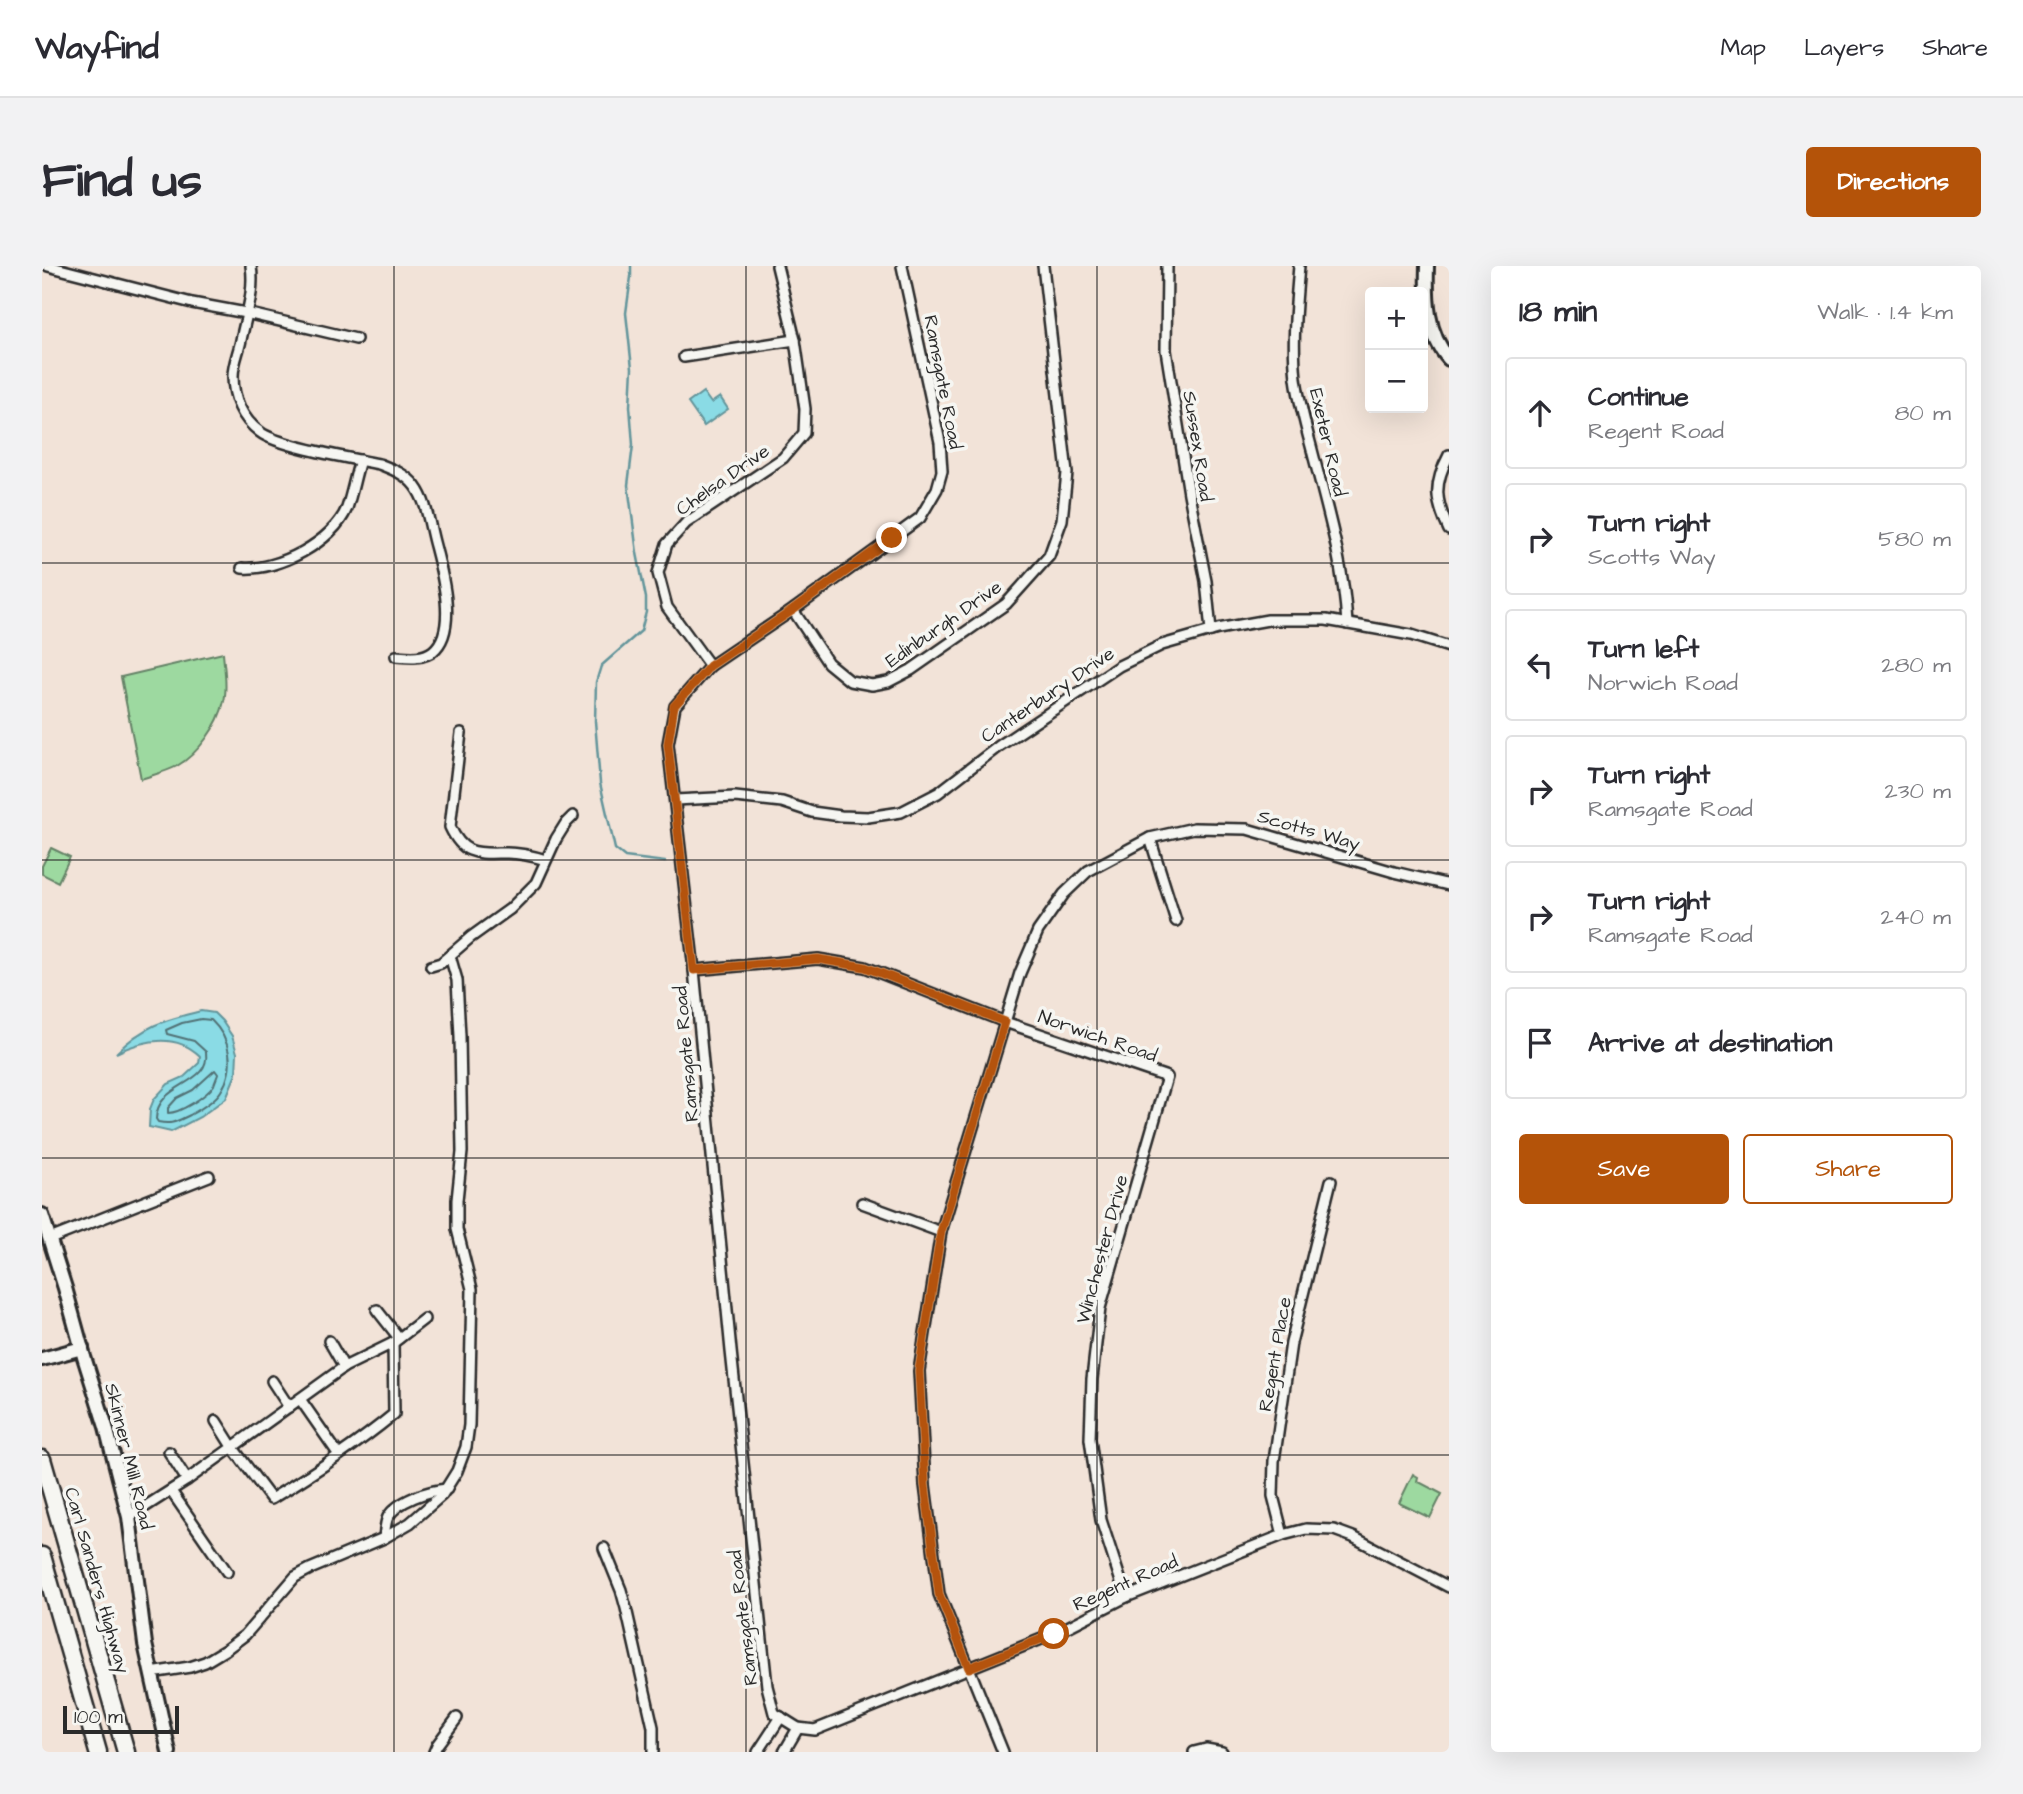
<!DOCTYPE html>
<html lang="en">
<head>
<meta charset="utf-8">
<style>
  :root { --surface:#fff; --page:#f2f2f3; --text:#2b2b33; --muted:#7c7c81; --line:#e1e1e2; --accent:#b45309 }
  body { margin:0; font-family:"Architects Daughter",sans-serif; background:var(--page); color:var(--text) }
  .controls { position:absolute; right:21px; top:21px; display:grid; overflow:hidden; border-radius:7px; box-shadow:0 7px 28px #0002 }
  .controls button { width:63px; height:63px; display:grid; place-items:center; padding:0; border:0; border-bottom:2px solid var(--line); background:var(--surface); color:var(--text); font:35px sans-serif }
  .scale { position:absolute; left:21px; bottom:18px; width:116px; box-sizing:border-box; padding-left:7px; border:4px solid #2b2b2b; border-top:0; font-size:19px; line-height:24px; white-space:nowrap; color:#2b2b2b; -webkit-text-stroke:5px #f6f6f2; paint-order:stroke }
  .stop { position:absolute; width:21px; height:21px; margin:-16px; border:5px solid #b45309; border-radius:50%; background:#fff }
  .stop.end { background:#b45309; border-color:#fff; box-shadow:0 2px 7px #0008 }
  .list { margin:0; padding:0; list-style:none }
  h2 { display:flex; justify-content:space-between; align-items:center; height:91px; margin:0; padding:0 28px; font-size:30px }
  h2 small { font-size:23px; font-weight:400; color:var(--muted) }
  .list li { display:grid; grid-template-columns:46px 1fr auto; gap:21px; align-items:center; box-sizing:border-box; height:112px; margin:0 14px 14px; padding:0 14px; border:2px solid var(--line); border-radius:7px }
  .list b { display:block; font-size:26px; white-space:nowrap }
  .list p { margin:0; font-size:23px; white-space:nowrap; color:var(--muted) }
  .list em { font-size:23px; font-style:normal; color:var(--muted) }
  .actions { display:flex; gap:14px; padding:21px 28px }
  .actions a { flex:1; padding:16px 0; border:2px solid var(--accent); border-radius:7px; text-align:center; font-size:24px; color:var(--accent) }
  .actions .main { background:var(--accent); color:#fff }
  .icon { flex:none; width:38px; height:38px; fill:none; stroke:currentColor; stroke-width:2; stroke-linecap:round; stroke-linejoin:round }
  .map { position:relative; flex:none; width:1407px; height:1486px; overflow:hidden; border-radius:7px }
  header { display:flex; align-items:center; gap:42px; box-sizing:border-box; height:98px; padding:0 35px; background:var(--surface); border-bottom:2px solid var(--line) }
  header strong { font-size:33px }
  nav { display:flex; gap:38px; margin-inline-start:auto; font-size:24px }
  .intro { display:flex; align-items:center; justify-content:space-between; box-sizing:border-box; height:168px; padding:0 42px }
  h1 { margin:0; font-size:49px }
  .button { padding:18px 32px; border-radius:7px; background:var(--accent); color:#fff; font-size:24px; font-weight:700 }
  main { display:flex; gap:42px; padding:0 42px }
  aside { flex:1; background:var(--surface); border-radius:7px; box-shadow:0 7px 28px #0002 }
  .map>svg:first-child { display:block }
  .green { fill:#9dd9a0; stroke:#648266; stroke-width:2 }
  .water { fill:#8adbe5; stroke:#64959b; stroke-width:2 }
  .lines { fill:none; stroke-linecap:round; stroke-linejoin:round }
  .shore { stroke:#517175; stroke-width:2 }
  .stream { stroke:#64959b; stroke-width:2.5 }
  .street-casing { stroke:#2b2b2b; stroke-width:14 }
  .secondary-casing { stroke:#2b2b2b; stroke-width:18 }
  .highway-casing { stroke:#2b2b2b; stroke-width:21 }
  .street { stroke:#f6f6f2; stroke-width:9 }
  .secondary { stroke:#f6f6f2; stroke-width:12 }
  .highway { stroke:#f6f6f2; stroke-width:16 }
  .route { stroke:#b45309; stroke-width:9 }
  .grid { fill:none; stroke:#2b2b2b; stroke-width:2; stroke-opacity:0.55 }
  .labels { text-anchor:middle; stroke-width:7; stroke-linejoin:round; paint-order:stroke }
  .street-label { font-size:19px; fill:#2b2b2b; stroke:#f6f6f2 }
</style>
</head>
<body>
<header>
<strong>Wayfind</strong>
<nav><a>Map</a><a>Layers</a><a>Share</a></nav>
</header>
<div class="intro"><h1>Find us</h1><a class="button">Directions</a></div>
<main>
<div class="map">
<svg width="1407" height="1486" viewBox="0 0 1407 1486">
  <rect width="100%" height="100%" fill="#f2e3d8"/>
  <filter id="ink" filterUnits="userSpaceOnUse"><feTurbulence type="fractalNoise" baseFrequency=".0143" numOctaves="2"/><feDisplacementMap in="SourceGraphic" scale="14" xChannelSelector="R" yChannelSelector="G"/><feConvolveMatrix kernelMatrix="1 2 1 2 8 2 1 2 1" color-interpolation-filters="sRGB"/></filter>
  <g filter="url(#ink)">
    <g class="green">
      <path d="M181 387C182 402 186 420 182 435 177 459 156 488 135 500 124 506 110 509 99 513L79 411Z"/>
      <polygon points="9,582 28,591 16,616 0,608 0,600"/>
      <polygon points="1371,1208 1376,1211 1375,1215 1400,1228 1388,1252 1357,1237"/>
    </g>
    <g class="water">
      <polygon points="661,126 669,137 678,131 686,143 662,160 646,137"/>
      <path d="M159 745 172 747 180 755 190 770 195 787 194 808 184 832 158 851 129 866 107 861 108 843 112 833 126 818 142 811 157 797 158 790C133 766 101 774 74 787 101 760 122 754 159 745Z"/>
    </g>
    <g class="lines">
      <g class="shore">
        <path d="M159 753 169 754C189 773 194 802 179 825 173 835 157 844 148 849 135 855 131 859 116 856L114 853C115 816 169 820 164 786L152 775 125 768 124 764 140 757Z"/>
        <path d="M173 804 176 808C176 809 172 818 172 819 165 830 138 847 126 847V842L135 832 151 824Z"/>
      </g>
      <polyline class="stream" points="589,0 589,11 584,47 590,102 588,140 591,179 586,219 595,287 604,332 604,346 599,365 559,400 554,416 553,455 558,517 573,583 583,591 623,596"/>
      <g class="street-casing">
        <g id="street">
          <polyline points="6,0 150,37 204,47 314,73"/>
          <path d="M209 0C213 25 204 49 199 74 197 85 191 98 191 110 191 132 200 153 218 166 235 180 312 193 337 198 350 203 364 208 373 220 385 236 387 257 392 276 399 303 417 364 391 385 381 393 366 391 354 390"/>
          <polyline points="860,0 898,176 900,205 895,223 878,252 751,344 668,400 633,440 626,478 652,704 689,1085 725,1420 732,1447 756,1462 773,1464 1012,1368 1084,1331 1241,1269 1264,1263 1292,1264 1311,1271 1407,1321"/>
          <polyline points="1125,0 1124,84 1147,228 1164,315 1169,365"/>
          <path d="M1257 0C1254 36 1250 76 1254 112 1257 135 1263 158 1269 180 1284 239 1302 298 1305 358"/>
          <polyline points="642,91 753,74"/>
          <path d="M1407 189C1391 219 1393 234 1407 264"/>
          <path d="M200 302C236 305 291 276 305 242 310 227 313 210 318 194"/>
          <polyline points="751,344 786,397 808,415 830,419 846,416 869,404 964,338 1007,290 1020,254 1025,207 1001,0"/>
          <polyline points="668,400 625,341 616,307 625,278 644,257 741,192 762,167 763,143 753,74 735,0"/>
          <path d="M419 467 408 561C422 591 436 587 465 587 478 587 491 590 504 594"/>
          <polyline points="633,534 693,531 740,536 770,546 799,550 826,551 859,546 896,527 957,480 1077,400 1120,379 1176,363 1226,354 1284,354 1369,369 1407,381"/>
          <polyline points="1108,572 1134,655"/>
          <polyline points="389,700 399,697 429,671 468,643 494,617 514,573 524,557 531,550"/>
          <polyline points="652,704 776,693 823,701 963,756 1125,811 1058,1042 1050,1113 1048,1173 1059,1254 1084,1331"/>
          <polyline points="820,937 899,966"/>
          <polyline points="8,973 167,910"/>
          <polyline points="335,1044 357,1072"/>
          <polyline points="287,1075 302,1101"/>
          <polyline points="351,1077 382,1053"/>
          <polyline points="230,1115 247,1141"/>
          <polyline points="258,1133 297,1189"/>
          <polyline points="127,1186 145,1214"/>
          <polyline points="129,1225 185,1306"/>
          <path d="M87 1251 145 1214 302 1101 351 1077 352 1148C313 1180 272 1207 229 1233L191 1182 174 1155"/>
          <polyline points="1241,1269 1231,1230 1232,1195 1249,1077 1289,915"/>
          <path d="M342 1272C343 1265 343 1257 346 1251 355 1235 387 1224 405 1223"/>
          <polyline points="562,1282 579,1324 584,1342 611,1461 611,1486"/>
          <polyline points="109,1407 148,1401 163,1396 183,1384 203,1369 253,1311 268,1303 342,1272 368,1257 400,1229 415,1205 424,1181 427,1159 430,1023 415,963 415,934 420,886 418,770 415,714 408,690"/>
          <polyline points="392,1486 395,1479 415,1452"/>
          <polyline points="716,1486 739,1451"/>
          <polyline points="742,1486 756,1462"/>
          <polyline points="961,1486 897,1328 883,1219 877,1105 899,966 978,707 996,665 1022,628 1046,605 1108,572 1152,562 1205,563 1352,606 1407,619"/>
          <polyline points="1152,1486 1164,1483 1180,1486"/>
        </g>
      </g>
      <g class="secondary-casing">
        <g id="secondary">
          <path d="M1385 0C1384 33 1384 67 1407 93"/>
          <polyline points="0,949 23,1022 42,1091 64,1161 87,1251 103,1378 127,1486"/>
          <polyline points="0,1093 40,1082"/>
        </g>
      </g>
      <g class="highway-casing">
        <g id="highway">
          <polyline points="0,1193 84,1486"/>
          <polyline points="0,1290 56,1486"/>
        </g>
      </g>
      <use href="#street" class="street"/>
      <use href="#secondary" class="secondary"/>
      <use href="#highway" class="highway"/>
    </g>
  </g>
  <g class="lines" filter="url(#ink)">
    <polyline class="route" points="850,272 751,344 668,400 632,440 626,478 652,704 776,693 823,701 963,756 899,966 877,1105 883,1219 897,1328 927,1402 1012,1368"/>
  </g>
  <path class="grid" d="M352 0V1486M704 0V1486M1055 0V1486M0 297H1407M0 594H1407M0 892H1407M0 1189H1407"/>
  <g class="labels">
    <g class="street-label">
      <text transform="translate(902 116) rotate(79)" y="7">Ramsgate Road</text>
      <text transform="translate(1287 176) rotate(77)" y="7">Exeter Road</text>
      <text transform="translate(1157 180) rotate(81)" y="7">Sussex Road</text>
      <text transform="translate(680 213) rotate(-35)" y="7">Chelsa Drive</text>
      <text transform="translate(901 357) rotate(-35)" y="7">Edinburgh Drive</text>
      <text transform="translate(1005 428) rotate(-34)" y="7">Canterbury Drive</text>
      <text transform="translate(1267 563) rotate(16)" y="7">Scotts Way</text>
      <text transform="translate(1056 769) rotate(19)" y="7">Norwich Road</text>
      <text transform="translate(643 788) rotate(-95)" y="7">Ramsgate Road</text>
      <text transform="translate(1059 983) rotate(-75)" y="7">Winchester Drive</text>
      <text transform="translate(1232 1088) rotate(-80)" y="7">Regent Place</text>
      <text transform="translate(88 1190) rotate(76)" y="7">Skinner Mill Road</text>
      <text transform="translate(56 1314) rotate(74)" y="7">Carl Sanders Highway</text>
      <text transform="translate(1083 1316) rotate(-24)" y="7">Regent Road</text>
      <text transform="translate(700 1352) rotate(-97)" y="7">Ramsgate Road</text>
    </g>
  </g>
</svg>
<div class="controls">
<button>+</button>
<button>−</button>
</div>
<div class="scale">100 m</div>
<div class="stop" style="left:1012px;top:1368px"></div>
<div class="stop end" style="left:850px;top:272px"></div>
</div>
<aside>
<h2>18 min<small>Walk · 1.4 km</small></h2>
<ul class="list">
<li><svg class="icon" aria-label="ahead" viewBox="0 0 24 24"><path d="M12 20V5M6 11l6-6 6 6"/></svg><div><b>Continue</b><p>Regent Road</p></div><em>80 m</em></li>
<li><svg class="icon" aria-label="right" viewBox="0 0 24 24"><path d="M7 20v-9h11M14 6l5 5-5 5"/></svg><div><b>Turn right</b><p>Scotts Way</p></div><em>580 m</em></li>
<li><svg class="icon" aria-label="left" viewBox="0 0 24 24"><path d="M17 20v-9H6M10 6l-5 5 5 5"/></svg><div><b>Turn left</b><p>Norwich Road</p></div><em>280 m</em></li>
<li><svg class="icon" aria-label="right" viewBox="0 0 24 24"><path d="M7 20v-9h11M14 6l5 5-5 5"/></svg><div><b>Turn right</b><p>Ramsgate Road</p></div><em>230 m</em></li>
<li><svg class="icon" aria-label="right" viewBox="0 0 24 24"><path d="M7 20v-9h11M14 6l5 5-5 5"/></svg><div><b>Turn right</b><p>Ramsgate Road</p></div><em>240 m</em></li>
<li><svg class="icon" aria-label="arrive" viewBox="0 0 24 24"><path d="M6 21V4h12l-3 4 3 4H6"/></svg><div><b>Arrive at destination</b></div></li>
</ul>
<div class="actions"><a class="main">Save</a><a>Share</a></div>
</aside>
</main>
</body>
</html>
